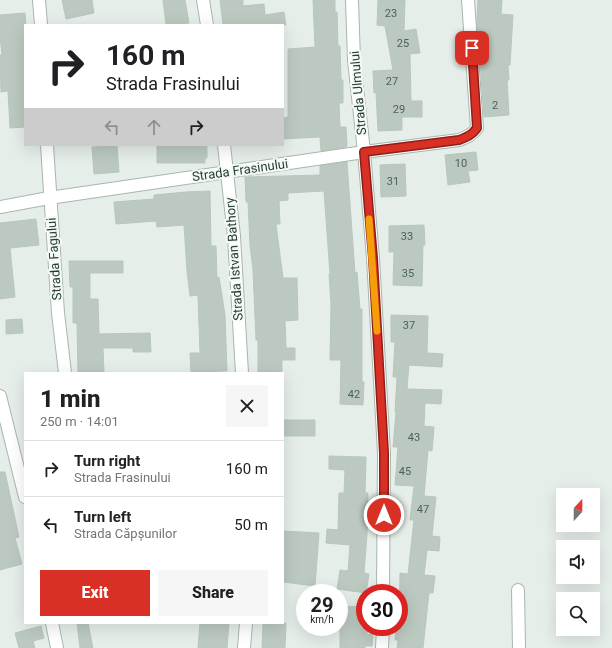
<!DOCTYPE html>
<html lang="en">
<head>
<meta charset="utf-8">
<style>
	body { margin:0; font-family:Roboto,sans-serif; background:#f6f6f6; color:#202124; height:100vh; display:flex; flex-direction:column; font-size:15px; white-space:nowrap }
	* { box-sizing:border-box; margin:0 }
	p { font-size:13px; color:#757577 }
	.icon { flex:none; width:22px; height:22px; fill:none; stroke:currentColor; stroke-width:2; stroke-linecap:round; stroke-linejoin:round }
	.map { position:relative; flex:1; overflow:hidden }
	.sheet { position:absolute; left:24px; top:372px; width:260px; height:252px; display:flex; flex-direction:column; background:#fff; border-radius:0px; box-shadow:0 4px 16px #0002 }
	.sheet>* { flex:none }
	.hud { position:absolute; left:24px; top:24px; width:260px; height:122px; border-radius:0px; box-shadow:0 4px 16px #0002; background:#fff; color:#202124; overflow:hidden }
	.needle { width:26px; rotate:21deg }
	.controls { position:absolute; left:556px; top:488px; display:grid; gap:8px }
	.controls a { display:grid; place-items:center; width:44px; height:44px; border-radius:0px; background:#fff; box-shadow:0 4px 16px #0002; font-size:20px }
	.speed { position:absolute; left:296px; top:584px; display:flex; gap:8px; font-size:20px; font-weight:700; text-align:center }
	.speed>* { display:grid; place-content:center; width:52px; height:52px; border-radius:50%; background:#fff; box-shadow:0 4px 16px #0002; line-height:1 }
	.speed small { font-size:10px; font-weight:400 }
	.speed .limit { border:6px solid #d22; background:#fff; color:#111 }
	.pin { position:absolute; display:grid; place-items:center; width:34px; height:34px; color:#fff; margin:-17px; border-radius:8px; box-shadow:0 2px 6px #0006 }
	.me { position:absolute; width:44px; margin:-22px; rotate:0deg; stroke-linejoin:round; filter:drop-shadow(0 0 3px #0008) }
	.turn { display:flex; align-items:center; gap:14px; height:84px; padding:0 16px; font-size:18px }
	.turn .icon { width:52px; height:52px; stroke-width:2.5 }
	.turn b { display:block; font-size:28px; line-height:34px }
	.lanes { display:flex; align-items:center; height:38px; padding:0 16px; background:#0003; justify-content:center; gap:20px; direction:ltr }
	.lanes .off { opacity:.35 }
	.round { display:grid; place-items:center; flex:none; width:42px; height:42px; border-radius:0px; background:#f6f6f6 }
	.head { display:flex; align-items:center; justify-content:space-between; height:68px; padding:0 16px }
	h1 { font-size:24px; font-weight:800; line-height:30px }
	.cta { display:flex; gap:8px; margin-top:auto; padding:8px 16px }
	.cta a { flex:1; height:46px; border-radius:0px; background:#d93025; color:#fff; font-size:16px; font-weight:800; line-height:46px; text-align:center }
	.cta a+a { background:#f6f6f6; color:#202124 }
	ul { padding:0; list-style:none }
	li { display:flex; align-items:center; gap:12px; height:56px; padding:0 16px; border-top:1px solid #e0e0e0 }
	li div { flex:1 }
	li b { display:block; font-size:15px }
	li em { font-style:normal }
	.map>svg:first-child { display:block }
	.building { fill:#bbc9c1; stroke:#b8c7be }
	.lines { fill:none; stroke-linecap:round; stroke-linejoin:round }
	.minor-casing { stroke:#a8b6af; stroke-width:14 }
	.minor { stroke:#fff; stroke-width:12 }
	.route-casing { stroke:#8d1f18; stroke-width:10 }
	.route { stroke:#d93025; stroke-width:7 }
	.slow { stroke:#f59e0b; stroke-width:7 }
	.labels { text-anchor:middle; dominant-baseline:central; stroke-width:4; stroke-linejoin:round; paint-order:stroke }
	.number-label { font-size:11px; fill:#4a6256 }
	.street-label { font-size:13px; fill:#253f33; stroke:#f6faf7 }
</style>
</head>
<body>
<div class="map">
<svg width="612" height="648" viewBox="0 0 612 648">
	<rect width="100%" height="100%" fill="#e6eee9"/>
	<path class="building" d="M 62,0 L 92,0 L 94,13 L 66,19 Z
		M 163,0 L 185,0 L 189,23 L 166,25 Z
		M 220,0 L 243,0 L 243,6 L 264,4 L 265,15 L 284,12 L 286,25 L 223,25 Z
		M 313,0 L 335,0 L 335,12 L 337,12 L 338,46 L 340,46 L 341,80 L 343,80 L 343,103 L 339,103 L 340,127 L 346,127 L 347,145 L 346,147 L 321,151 L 320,137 L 283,139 L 283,118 L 288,117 L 288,49 L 315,47 Z
		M 378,0 L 405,0 L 404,31 L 416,29 L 420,53 L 410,54 L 411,101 L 422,101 L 422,117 L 402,117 L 402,130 L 378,131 L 376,92 L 374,93 L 373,71 L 393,70 L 385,26 L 377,25 Z
		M 478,0 L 502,0 L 501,14 L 513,15 L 510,65 L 508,65 L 509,80 L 507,80 L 509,115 L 484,117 L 477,20 Z
		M 25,13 L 26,25 L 25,127 L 10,128 L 8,91 L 1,92 L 0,55 L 2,55 L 0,37 L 0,15 Z
		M 157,145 L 207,145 L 207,158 L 205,158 L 205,163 L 157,163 Z
		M 117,146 L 119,172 L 94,174 L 92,147 Z
		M 476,152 L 478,170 L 468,171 L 470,182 L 448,185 L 445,155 Z
		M 347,162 L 355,273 L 357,272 L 360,309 L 362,309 L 362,382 L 364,382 L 363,405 L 340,404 L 341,360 L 330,360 L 331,304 L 329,274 L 330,274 L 324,191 L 288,193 L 288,200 L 279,201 L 280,224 L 276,224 L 283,278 L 297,278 L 298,320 L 285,321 L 286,348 L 295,348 L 295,360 L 282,360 L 282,373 L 258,373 L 258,340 L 256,340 L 253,270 L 250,245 L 248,202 L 246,202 L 245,177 L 320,175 L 320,166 Z
		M 405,164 L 406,196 L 381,197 L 380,165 Z
		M 210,191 L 211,246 L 216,246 L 217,278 L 219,277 L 225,315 L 227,371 L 191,372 L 190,353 L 200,353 L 198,295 L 190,296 L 187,271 L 184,225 L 157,227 L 156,221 L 116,224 L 114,202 L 154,199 L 154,195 L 186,192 Z
		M 36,219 L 39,245 L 10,248 L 15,297 L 0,299 L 0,223 Z
		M 424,225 L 425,245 L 423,245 L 422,286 L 393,285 L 394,252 L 389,252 L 389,226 Z
		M 69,261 L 123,261 L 123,273 L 90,273 L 90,299 L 98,299 L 99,334 L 150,333 L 151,352 L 133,352 L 133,348 L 103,348 L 104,373 L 78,373 L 77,323 L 73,323 L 73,287 L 70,287 Z
		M 391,315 L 428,316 L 427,353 L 443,354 L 442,367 L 409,365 L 407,389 L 442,390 L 441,404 L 425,403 L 424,426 L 434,427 L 432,451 L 428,450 L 424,496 L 436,497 L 432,536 L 440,537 L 439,551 L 427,550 L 424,575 L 435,576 L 433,593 L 429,593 L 423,648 L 397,648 L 398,640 L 395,640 L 396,627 L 399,627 L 400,573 L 408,574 L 414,520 L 410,520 L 414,486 L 395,485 L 398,447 L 393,447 L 396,412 L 395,412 L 397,377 L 393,377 L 395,342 L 391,342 Z
		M 22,319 L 23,333 L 6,334 L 6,320 Z
		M 283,420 L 315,420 L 315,436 L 283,436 Z
		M 329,456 L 366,457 L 365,493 L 368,493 L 367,534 L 364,573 L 369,574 L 366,593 L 337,589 L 340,570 L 348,571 L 350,545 L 326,543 L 327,529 L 338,530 L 339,493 L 344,493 L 345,470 L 329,469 Z
		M 0,472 L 5,472 L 19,537 L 15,538 L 22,564 L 0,570 Z
		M 283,531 L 319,533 L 315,586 L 283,582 Z
		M 340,606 L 365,607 L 365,627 L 367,627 L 367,634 L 373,635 L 372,646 L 365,646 L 365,648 L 340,648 Z
		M 77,623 L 88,623 L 93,648 L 80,648 Z
		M 200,623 L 229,623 L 227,648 L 198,648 Z
		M 263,623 L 286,623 L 285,648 L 262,648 Z
		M 41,626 L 44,638 L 33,641 L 35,648 L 19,648 L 15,633 Z"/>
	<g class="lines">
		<g class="minor-casing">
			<path id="minor" d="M 39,0 L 41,25
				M 203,0 L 207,25
				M 352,0 L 354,60 L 364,152 L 373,258 L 384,453 L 383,593
				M 47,145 L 58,313 L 65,373
				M 224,145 L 234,236 L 242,373
				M 0,207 L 49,198 L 364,152 L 459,140 C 467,137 472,135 477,128 L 468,0
				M 0,396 L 25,497
				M 518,590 L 519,648
				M 52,623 L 57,648
				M 244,648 L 246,623
				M 382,648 L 383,627"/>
		</g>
		<use href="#minor" class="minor"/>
	</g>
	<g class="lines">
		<g class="route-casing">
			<path id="route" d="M 384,515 L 384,453 L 373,258 L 364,152 L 459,140 C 467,137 472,135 477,128 L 472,48"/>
		</g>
		<use href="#route" class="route"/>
		<path class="slow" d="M 369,219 L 377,331"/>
	</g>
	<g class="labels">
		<g class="number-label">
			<text x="391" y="13">23</text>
			<text x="403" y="43">25</text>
			<text x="392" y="81">27</text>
			<text x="495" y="105">2</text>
			<text x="399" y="109">29</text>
			<text x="461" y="163">10</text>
			<text x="393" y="181">31</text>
			<text x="407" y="236">33</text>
			<text x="408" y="273">35</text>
			<text x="409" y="325">37</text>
			<text x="354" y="394">42</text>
			<text x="414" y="437">43</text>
			<text x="405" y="471">45</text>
			<text x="423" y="509">47</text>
		</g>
		<g class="street-label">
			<text transform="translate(358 93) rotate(-95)">Strada Ulmului</text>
			<text transform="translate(240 170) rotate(-8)">Strada Frasinului</text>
			<text transform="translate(54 259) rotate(-94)">Strada Fagului</text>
			<text transform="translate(234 259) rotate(-94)">Strada Istvan Bathory</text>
		</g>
	</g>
</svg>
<div class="controls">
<a><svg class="needle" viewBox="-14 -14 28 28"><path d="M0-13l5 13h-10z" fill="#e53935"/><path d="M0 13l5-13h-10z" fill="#757577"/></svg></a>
<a><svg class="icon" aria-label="sound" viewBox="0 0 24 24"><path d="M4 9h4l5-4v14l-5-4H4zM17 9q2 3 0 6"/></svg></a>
<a><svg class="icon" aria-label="search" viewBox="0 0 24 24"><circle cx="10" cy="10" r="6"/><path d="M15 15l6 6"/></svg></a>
</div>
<div class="speed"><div>29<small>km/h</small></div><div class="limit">30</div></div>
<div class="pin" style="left:472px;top:48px;background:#d93025"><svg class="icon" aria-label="arrive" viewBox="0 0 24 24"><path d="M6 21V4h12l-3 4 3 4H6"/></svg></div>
<svg class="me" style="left:384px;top:515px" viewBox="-20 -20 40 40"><circle r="17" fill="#d93025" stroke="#fff" stroke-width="3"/><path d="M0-11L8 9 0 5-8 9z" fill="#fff"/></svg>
<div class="hud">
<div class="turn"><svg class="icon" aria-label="right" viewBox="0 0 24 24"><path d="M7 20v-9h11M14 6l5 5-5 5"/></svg><div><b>160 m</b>Strada Frasinului</div></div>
<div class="lanes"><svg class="icon off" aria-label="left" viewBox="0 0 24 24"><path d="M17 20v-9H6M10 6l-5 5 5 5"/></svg><svg class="icon off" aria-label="ahead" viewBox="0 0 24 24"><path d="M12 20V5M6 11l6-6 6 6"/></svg><svg class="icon" aria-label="right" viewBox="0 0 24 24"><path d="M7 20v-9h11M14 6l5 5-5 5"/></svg></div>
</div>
<section class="sheet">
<div class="head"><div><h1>1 min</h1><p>250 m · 14:01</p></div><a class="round"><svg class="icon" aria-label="close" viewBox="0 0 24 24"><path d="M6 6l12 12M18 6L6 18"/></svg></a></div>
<ul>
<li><svg class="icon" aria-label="right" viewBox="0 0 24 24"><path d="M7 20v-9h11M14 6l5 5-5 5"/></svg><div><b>Turn right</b><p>Strada Frasinului</p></div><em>160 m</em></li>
<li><svg class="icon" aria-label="left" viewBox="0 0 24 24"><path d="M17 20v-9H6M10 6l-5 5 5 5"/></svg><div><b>Turn left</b><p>Strada Căpșunilor</p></div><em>50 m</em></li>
</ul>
<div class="cta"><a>Exit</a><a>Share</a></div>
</section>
</div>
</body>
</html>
